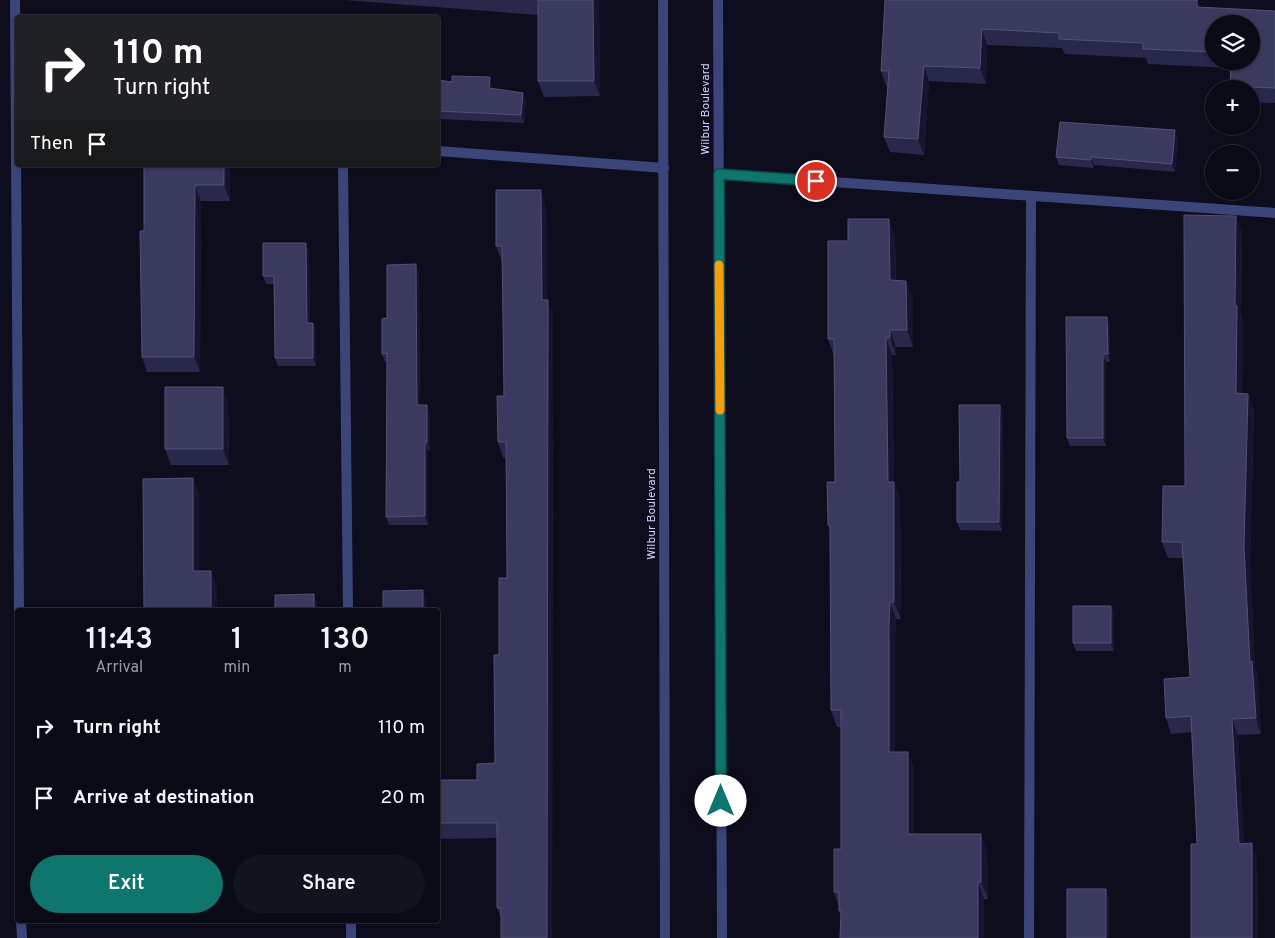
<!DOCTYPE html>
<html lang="en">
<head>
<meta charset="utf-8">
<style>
	body { margin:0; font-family:Overpass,sans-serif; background:#13131f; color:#f1f3f6; height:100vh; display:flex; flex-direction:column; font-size:19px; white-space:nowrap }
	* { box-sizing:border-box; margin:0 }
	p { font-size:16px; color:#999aa1 }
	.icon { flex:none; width:28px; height:28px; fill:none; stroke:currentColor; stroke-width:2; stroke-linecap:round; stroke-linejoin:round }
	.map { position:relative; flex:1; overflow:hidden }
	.sheet { position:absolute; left:15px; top:608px; width:425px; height:315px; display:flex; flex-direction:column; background:#0a0a16; border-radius:5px; box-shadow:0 1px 4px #0004,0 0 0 1px #2a2b35 }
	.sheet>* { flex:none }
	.guide { position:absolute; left:15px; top:15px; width:425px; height:152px; border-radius:5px; box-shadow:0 1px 4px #0004,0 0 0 1px #2a2b35; background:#202124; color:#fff; overflow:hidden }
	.buttons { position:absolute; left:1205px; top:15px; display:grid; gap:10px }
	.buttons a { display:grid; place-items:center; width:55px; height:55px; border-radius:50%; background:#0a0a16; box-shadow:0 1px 4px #0004,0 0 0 1px #2a2b35; font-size:25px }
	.pin { position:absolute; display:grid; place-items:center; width:42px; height:42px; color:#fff; margin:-21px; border:2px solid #fff; border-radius:50%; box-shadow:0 1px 5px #0007 }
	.me { position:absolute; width:55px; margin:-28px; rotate:0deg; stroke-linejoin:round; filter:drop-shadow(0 0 4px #0008) }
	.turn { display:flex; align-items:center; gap:18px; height:105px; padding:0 15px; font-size:22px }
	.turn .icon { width:65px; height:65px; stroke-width:2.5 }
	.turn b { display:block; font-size:35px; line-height:42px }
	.then { display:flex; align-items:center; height:48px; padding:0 15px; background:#0003; gap:10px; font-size:19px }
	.eta { display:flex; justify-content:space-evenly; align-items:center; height:85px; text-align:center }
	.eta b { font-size:30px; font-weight:600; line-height:35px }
	.action { display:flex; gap:10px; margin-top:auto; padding:10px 15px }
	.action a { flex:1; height:58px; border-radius:30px; background:#0f766e; color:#fff; font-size:20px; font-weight:600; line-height:58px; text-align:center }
	.action a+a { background:#13131f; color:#f1f3f6 }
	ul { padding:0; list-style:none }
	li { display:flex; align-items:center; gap:15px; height:70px; padding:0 15px }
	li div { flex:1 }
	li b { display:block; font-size:19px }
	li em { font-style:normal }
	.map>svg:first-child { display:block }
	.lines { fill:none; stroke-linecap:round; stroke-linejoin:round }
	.service { stroke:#3b4579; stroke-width:10 }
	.minor { stroke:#3b4579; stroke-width:10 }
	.tertiary { stroke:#3b4579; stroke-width:10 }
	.wall { fill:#27284a; fill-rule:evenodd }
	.shaded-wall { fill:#151530 }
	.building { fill:#393a5d; stroke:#505176 }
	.route-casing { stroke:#0a4d48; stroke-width:12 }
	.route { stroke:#0f766e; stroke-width:9 }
	.slow { stroke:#f59e0b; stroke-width:9 }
	.labels { text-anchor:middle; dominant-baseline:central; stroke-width:4; stroke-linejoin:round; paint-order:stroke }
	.street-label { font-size:12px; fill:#cdd0fc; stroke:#0d0d1d }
</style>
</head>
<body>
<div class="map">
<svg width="1275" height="938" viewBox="0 0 1275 938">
	<rect width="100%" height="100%" fill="#0d0d1d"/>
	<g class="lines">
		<path class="service" d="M 438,151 L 664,168
			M 343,165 L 348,610
			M 719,174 L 1275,213
			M 351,920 L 351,938
			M 1029,938 L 1031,196"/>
		<path class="minor" d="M 15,0 L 19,610
			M 21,920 L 22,938"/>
		<path class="tertiary" d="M 663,0 L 665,938
			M 718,0 L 722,938"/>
	</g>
	<path class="wall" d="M 344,0 L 599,0 L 600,96 L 544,97 L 538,81 L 538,15 Z
		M 885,0 L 1198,0 L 1200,7 L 1275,11 L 1275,103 L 1251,102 L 1251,89 L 1231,89 L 1230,86 L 1231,68 L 1148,64 L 1146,58 L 1065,54 L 1062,48 L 987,45 L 986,84 L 929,81 L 924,155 L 890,152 L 884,137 L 888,86 L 886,86 L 881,71 ZM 1214,24 L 1251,61 L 1214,61 Z
		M 438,80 L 452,82 L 493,86 L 492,88 L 526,101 L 524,123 L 438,119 Z
		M 1178,139 L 1175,172 L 1094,165 L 1094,168 L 1059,165 L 1056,157 Z
		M 144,165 L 230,165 L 230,201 L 201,201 L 200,372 L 147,372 L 142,357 L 144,231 Z
		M 546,206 L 547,300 L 553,315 L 552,938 L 501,938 L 501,918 L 497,908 L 497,838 L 438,839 L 438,780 L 477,780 L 495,763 L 499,655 L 507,578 L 506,458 L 503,458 L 498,442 L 504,396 L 502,261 L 496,246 Z
		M 1242,232 L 1241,315 L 1243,322 L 1242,394 L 1254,409 L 1250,563 L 1255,668 L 1258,677 L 1261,734 L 1238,735 L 1244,844 L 1257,859 L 1258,938 L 1191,938 L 1197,844 L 1192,732 L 1171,734 L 1166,718 L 1190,677 L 1183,558 L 1168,558 L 1162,542 L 1185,486 Z
		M 895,236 L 896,281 L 913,298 L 913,347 L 896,347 L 896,355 L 892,355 L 894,482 L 900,499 L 901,619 L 896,619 L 895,640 L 895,752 L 908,752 L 914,768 L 914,834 L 987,851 L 988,899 L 841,914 L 839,911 L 839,907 L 834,892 L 841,849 L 841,727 L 837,727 L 831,710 L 830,531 L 828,525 L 835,482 L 834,356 L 828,339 L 848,241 Z
		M 309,251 L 310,323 L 313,323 L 316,331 L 316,366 L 278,366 L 275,358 L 274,284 L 266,284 L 263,276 Z
		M 416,264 L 419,273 L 420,405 L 430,414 L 430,450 L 428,450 L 428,525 L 389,525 L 386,517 L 387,362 L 385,362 L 382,354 L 387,318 Z
		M 1107,317 L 1110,325 L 1110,362 L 1106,362 L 1106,446 L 1070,446 L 1067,438 Z
		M 228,402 L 229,465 L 171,465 L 165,449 Z
		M 1003,413 L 1002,531 L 960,530 L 957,522 L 960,482 Z
		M 1111,606 L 1114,614 L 1114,651 L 1076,651 L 1073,643 Z"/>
	<path class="shaded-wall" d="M 593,0 L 599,0 L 600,96 L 594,81 Z
		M 1197,0 L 1198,0 L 1203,14 L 1197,7 Z
		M 982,29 L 987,45 L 986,84 L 980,68 Z
		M 924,66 L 929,81 L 924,155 L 918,139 Z
		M 490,77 L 493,86 L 492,96 L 489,88 Z
		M 523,93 L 526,101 L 524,123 L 521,115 Z
		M 1175,130 L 1178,139 L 1175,172 L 1172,164 Z
		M 1091,157 L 1094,165 L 1094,168 L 1091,160 Z
		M 224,165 L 230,165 L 230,201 L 224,185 Z
		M 195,185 L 201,201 L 200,372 L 194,357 Z
		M 541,190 L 546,206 L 548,315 L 542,300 Z
		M 1236,216 L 1242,232 L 1241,315 L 1243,322 L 1242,409 L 1236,393 L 1235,306 Z
		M 889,219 L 895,236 L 896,297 L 890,280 Z
		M 306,243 L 309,251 L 310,331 L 307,323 Z
		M 416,264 L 419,273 L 420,414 L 417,405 Z
		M 906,281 L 913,298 L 913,347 L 907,330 Z
		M 548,300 L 553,315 L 552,938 L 547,938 Z
		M 1107,317 L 1110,325 L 1110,362 L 1108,354 Z
		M 313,323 L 316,331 L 316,366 L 313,358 Z
		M 890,330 L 896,347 L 896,355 L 890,338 Z
		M 886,338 L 892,355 L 894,482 L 900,499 L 901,619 L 894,602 L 888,482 Z
		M 1103,354 L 1106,362 L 1106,446 L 1103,438 Z
		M 223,387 L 228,402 L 229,465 L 223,449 Z
		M 1248,394 L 1254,409 L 1250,563 L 1255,668 L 1258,677 L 1261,734 L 1256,718 L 1250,662 L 1244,547 Z
		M 427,405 L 430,414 L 430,450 L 427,442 Z
		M 1000,405 L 1003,413 L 1002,531 L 999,522 Z
		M 425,442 L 428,450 L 428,525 L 425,516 Z
		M 193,478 L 199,494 L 199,587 L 193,571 Z
		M 211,571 L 217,587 L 217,610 L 211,610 Z
		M 423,590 L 426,599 L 426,610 L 423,610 Z
		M 314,594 L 317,602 L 317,610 L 314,610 Z
		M 890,602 L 896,619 L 895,640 L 895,768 L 889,752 L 889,623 Z
		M 1111,606 L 1114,614 L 1114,651 L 1111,643 Z
		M 1232,719 L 1238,735 L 1245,859 L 1239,844 Z
		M 908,752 L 914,768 L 914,851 L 908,834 Z
		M 981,834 L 987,851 L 988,899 L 981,882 Z
		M 1252,843 L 1257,859 L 1258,938 L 1252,938 Z
		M 978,882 L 984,899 L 984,938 L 978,938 Z
		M 1106,889 L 1109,897 L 1109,938 L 1106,938 Z"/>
	<path class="building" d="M 538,0 L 593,0 L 594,81 L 538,81 Z
		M 885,0 L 1197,0 L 1197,7 L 1275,11 L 1275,88 L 1230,86 L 1231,61 L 1251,61 L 1251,24 L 1214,24 L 1214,52 L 1143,49 L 1143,43 L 1059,39 L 1059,33 L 982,29 L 980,68 L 924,66 L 918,139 L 884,137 L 889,71 L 881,71 Z
		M 452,76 L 490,77 L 489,88 L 523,93 L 521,115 L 438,111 L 438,80 L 452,82 Z
		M 1060,122 L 1175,130 L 1172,164 L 1091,157 L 1091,160 L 1056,157 Z
		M 144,165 L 224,165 L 224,185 L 195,185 L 194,357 L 142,357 L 140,231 L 144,231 Z
		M 496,190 L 541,190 L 542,300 L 548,300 L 547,938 L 501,938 L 501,908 L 497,908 L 497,823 L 438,823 L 438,780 L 477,780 L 477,764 L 495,763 L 494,655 L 499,655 L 499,578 L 507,578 L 506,442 L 498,442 L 497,396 L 504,396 L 502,246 L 496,246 Z
		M 1184,215 L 1236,216 L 1235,306 L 1237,306 L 1236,393 L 1248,394 L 1244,547 L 1250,662 L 1252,661 L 1256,718 L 1232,719 L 1239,844 L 1252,843 L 1252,938 L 1191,938 L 1191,844 L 1197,844 L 1191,716 L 1166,718 L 1164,679 L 1190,677 L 1182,542 L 1162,542 L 1163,486 L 1185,486 Z
		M 848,219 L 889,219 L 890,280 L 906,281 L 907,330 L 890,330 L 890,338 L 886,338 L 888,482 L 894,482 L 894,602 L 890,602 L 889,623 L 889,752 L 908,752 L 908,834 L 981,834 L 981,882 L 978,882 L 978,938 L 840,938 L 841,911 L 839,911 L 839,892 L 834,892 L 834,849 L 841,849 L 841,710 L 831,710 L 830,525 L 828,525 L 827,482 L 835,482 L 834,339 L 828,339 L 828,241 L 848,241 Z
		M 263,243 L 306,243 L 307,323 L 313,323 L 313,358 L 275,358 L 274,276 L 263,276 Z
		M 416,264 L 417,405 L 427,405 L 427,442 L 425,442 L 425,516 L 386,517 L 387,353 L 382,354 L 382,319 L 387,318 L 387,265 Z
		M 1066,317 L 1107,317 L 1108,354 L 1103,354 L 1103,438 L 1067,438 Z
		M 165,387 L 223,387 L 223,449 L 165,449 Z
		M 959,405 L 1000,405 L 999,522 L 957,522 L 957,482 L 960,482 Z
		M 193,478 L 193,571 L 211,571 L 211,610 L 144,610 L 143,479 Z
		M 423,590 L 423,610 L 383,610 L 383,591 Z
		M 314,594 L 314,610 L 275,610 L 275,595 Z
		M 1073,606 L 1111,606 L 1111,643 L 1073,643 Z
		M 1067,889 L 1106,889 L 1106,938 L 1067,938 Z"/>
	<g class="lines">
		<g class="route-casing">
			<path id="route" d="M 721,801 L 719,174 L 816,181"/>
		</g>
		<use href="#route" class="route"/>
		<path class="slow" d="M 719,265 L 720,410"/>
	</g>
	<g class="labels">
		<g class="street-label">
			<text transform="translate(706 109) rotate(-90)">Wilbur Boulevard</text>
			<text transform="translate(652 514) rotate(-90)">Wilbur Boulevard</text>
		</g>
	</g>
</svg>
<div class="buttons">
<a><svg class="icon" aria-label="layers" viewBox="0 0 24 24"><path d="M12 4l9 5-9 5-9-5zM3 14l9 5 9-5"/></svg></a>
<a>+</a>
<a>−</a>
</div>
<div class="pin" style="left:816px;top:181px;background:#d93025"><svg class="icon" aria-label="arrive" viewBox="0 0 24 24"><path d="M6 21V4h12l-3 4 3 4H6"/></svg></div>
<svg class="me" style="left:721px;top:801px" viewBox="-20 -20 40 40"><circle r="19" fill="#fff"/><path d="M0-13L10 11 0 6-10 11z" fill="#0f766e"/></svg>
<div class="guide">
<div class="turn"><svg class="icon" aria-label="right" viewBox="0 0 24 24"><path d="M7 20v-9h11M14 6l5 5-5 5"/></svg><div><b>110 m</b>Turn right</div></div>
<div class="then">Then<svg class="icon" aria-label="arrive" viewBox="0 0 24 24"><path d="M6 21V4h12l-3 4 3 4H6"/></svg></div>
</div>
<section class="sheet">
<div class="eta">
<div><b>11:43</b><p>Arrival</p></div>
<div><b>1</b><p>min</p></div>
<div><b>130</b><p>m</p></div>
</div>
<ul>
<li><svg class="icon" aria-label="right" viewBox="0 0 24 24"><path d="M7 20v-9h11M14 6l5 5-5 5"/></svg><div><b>Turn right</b></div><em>110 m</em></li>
<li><svg class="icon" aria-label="arrive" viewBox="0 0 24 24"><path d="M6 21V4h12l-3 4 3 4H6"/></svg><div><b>Arrive at destination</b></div><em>20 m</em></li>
</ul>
<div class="action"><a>Exit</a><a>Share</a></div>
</section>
</div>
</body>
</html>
